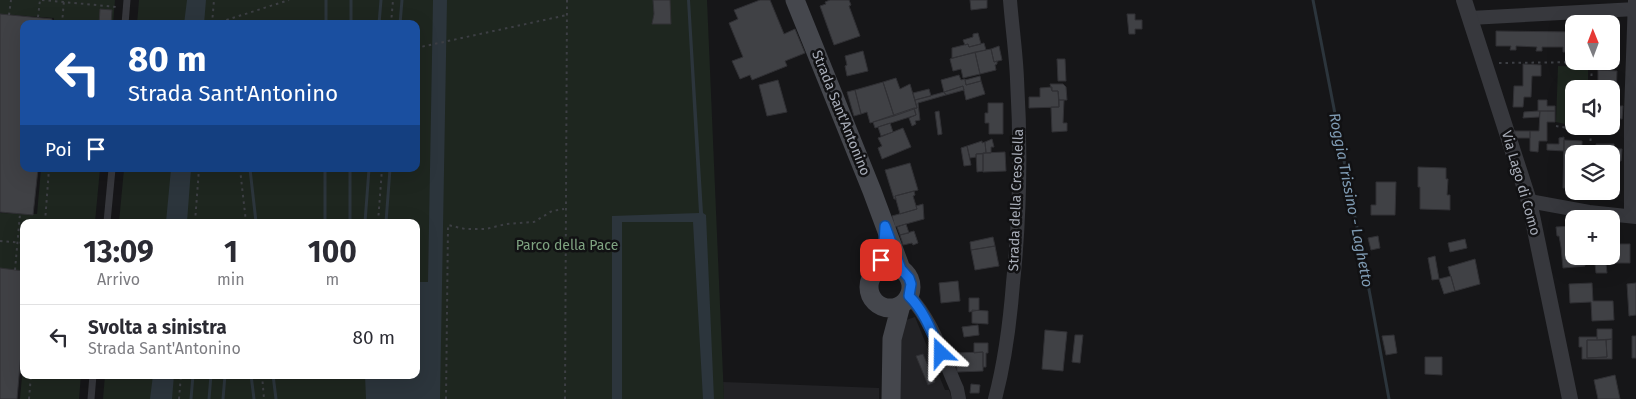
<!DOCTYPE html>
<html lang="it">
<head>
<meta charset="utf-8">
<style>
	body { margin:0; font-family:"Fira Sans",sans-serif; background:#f2f2f3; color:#2b2b33; height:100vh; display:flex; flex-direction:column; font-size:19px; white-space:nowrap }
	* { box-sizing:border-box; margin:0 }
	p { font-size:16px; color:#7c7c81 }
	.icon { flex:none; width:28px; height:28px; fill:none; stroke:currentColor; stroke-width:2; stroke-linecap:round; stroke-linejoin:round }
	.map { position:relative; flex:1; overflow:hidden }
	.details { position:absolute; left:20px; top:219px; width:400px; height:160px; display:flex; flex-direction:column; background:#fff; border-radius:10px; box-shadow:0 5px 20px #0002 }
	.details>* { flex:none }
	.banner { position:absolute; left:20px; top:20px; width:400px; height:152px; border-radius:10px; box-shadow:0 5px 20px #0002; background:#1a4fa0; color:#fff; overflow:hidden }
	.needle { width:32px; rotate:359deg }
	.fabs { position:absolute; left:1565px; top:15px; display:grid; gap:10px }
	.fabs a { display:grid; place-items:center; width:55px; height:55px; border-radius:10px; background:#fff; box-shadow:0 5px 20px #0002; font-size:25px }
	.pin { position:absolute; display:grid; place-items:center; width:42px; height:42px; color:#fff; margin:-21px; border-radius:10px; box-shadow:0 2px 8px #0006 }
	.me { position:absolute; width:55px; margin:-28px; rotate:337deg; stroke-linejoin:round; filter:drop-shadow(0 0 4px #0008) }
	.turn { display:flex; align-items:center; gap:18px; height:105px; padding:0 25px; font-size:22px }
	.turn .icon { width:65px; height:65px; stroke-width:2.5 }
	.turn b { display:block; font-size:35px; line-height:42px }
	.then { display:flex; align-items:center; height:48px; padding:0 25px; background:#0003; gap:10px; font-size:19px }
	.eta { display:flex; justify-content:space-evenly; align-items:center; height:85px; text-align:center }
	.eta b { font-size:30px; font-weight:700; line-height:35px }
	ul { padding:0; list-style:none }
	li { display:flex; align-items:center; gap:15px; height:65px; padding:0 25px; border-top:1px solid #e1e1e2 }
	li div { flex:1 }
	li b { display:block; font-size:19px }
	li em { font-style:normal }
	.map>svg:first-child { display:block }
	.built { fill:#222225 }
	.green { fill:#1e261f }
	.water { fill:#2c353c }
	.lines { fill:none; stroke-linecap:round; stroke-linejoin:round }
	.stream { stroke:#2c353c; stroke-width:3 }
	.building { fill:#404145; stroke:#303034 }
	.path { stroke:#3d3f44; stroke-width:2; stroke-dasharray:2.5 4; stroke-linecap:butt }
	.service { stroke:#37383d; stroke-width:7 }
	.minor { stroke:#37383d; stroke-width:14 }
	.tertiary { stroke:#37383d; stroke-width:16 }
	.secondary { stroke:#45474d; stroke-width:19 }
	.route-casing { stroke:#114b97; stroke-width:12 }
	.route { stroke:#1a73e8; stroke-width:9 }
	.labels { text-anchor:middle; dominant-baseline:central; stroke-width:5; stroke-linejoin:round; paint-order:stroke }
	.street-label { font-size:14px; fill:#a8adb8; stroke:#111113 }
	.park-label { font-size:14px; fill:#7fa381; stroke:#111113 }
	.water-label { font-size:15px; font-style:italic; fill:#7f9bb3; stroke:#111113 }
</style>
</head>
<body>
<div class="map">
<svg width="1636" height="399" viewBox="0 0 1636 399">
	<rect width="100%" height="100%" fill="#161618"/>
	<path class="built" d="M 915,317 L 945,390 L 949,390 L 952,399 L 896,399 L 897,323 Z
		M 723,382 L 879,388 L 879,399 L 724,399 Z"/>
	<path class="green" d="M 0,0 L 115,0 L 113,24 L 54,24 L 54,18 L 0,14 Z
		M 139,0 L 707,0 L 724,399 L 103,399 L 105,375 L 416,375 L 416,222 L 119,222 L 124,169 L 416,169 L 416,24 L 137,24 Z
		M 1558,66 L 1588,67 L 1588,89 L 1574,89 L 1574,126 L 1556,122 Z
		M 41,169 L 100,169 L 95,222 L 24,222 L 24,271 L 0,268 L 0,213 L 37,214 Z
		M 24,355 L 24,375 L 81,375 L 79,399 L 20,399 Z"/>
	<path class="water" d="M 187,0 L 206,0 L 204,24 L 184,24 Z
		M 433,0 L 447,0 L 440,399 L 366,399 L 365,375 L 416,375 L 416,282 L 428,282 Z
		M 687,0 L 690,0 L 703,213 L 706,215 L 714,399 L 703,399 L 693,222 L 622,222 L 622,399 L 612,399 L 612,216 L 699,213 Z
		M 171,169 L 191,169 L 187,222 L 166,222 Z
		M 153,375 L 174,375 L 172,399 L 150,399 Z"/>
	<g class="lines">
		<path class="stream" d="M 1313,0 L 1371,300 L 1389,399
			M 326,24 L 326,0
			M 351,24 L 351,0
			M 379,24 L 381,0
			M 400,24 L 402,0
			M 250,169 L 256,222
			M 325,222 L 325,169
			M 350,222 L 350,169
			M 365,222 L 369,169
			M 386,222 L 390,169
			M 251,375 L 254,399
			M 273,375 L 276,399
			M 191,399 L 193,375
			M 209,399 L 211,375
			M 223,399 L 225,375"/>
	</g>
	<path class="building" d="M 653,0 L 670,0 L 671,24 L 652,24 L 654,14 Z
		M 760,0 L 770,0 L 784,34 L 795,29 L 805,53 L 785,61 L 787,66 L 752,80 L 750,75 L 740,79 L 732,61 L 743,57 L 729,23 L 738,19 L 734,10 Z
		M 830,0 L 849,0 L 851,5 L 849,6 L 860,36 L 834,45 L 820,6 L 826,4 L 825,2 Z
		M 970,0 L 987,0 L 987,8 L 971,10 Z
		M 100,9 L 112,10 L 111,24 L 99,24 Z
		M 0,14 L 52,19 L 51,24 L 24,24 L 24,169 L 38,169 L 33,215 L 0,212 Z
		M 1127,14 L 1135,14 L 1135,20 L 1142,20 L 1142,29 L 1135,29 L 1135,34 L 1129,34 Z
		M 1611,26 L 1616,26 L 1616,49 L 1611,49 Z
		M 1496,31 L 1574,32 L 1574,47 L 1569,47 L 1569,52 L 1563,52 L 1563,47 L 1542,47 L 1542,51 L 1536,51 L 1537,47 L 1516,46 L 1516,50 L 1510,50 L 1511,46 L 1496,46 Z
		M 978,33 L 981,44 L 969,47 L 968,44 L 965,45 L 963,40 L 973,37 L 973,34 Z
		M 984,43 L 986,50 L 952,58 L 952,48 L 968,44 L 969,47 Z
		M 999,46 L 1002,60 L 994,62 L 991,49 Z
		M 991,49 L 994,62 L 997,61 L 997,64 L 995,65 L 996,70 L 980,74 L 975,52 Z
		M 863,51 L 868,71 L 847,76 L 845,66 L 847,65 L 845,56 Z
		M 975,52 L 980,74 L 963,78 L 961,69 L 953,71 L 950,59 Z
		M 1057,59 L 1065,59 L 1066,81 L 1058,81 Z
		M 1523,64 L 1541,65 L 1541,76 L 1532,76 L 1531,97 L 1524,97 L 1523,107 L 1513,107 L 1514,86 L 1523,86 Z
		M 1598,70 L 1617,71 L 1615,122 L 1611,122 L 1611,89 L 1598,89 Z
		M 959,75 L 961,80 L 965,79 L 966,85 L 981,81 L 985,94 L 966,100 L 963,86 L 944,92 L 941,80 Z
		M 980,76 L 981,81 L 966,85 L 965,80 Z
		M 896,78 L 900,89 L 910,84 L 917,108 L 894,116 L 883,82 Z
		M 778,80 L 787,112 L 767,116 L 759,85 Z
		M 883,82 L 894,116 L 870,123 L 867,112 L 861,114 L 855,90 Z
		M 1050,84 L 1063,84 L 1066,87 L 1067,100 L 1059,100 L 1058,91 L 1052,91 Z
		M 963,86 L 964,90 L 946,95 L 944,92 Z
		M 1052,87 L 1052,91 L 1058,91 L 1059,107 L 1029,108 L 1029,97 L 1040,97 L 1040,88 Z
		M 929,89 L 931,96 L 915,100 L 913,93 Z
		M 855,90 L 861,114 L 854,116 L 847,92 Z
		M 944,92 L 946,95 L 918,103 L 920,120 L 915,121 L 916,124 L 912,126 L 909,118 L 916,115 L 914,108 L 917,108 L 915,100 Z
		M 1059,100 L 1064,100 L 1063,123 L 1067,123 L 1067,131 L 1052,132 L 1051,107 L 1059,107 Z
		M 1538,100 L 1547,100 L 1547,106 L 1555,106 L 1555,111 L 1538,111 Z
		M 988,103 L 1003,103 L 1003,134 L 989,134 L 989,123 L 985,123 L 985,113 L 988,113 Z
		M 1616,106 L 1623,106 L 1622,119 L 1615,118 Z
		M 914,108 L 916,115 L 875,128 L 873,122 Z
		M 939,111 L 942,134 L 938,135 L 935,112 Z
		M 1538,111 L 1540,111 L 1539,117 L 1523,118 L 1524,112 Z
		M 1540,111 L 1555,111 L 1555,122 L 1547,122 L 1547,141 L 1539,141 L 1538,152 L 1530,151 L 1530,131 L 1539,131 Z
		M 890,123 L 893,132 L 881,136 L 878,127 Z
		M 903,128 L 911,147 L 882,159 L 878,148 L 882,146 L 878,138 Z
		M 1513,131 L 1530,131 L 1530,138 L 1516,138 Z
		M 1564,137 L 1564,151 L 1547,150 L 1547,144 L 1559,144 L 1559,138 Z
		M 992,139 L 994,147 L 991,147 L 991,153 L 986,153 L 985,142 Z
		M 1564,140 L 1582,141 L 1582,154 L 1574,154 L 1574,188 L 1563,188 Z
		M 982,141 L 982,143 L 985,142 L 986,153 L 976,154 L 976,157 L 970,158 L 967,146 Z
		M 1596,144 L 1614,144 L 1614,191 L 1611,191 L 1611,154 L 1596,154 Z
		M 967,146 L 971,165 L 964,166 L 961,148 Z
		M 1614,149 L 1622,149 L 1621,161 L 1614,161 Z
		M 1005,152 L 1006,171 L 983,172 L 983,153 Z
		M 976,154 L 983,154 L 983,171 L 977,172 Z
		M 910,163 L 918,190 L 895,196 L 896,199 L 894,199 L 885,170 Z
		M 1418,167 L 1446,168 L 1446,179 L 1448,179 L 1447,195 L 1450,195 L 1450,210 L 1420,209 L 1420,187 L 1418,187 Z
		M 1376,182 L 1396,182 L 1395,215 L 1371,215 L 1371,205 L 1376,205 Z
		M 914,191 L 915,195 L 913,196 L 917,209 L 900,214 L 895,196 Z
		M 923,204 L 924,219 L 895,227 L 892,216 L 917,209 L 916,206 Z
		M 906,224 L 909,233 L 900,235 L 897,227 Z
		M 1573,226 L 1574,256 L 1584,256 L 1585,266 L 1563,268 L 1561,247 L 1559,236 L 1557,236 L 1556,227 Z
		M 914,231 L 918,243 L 913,245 L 912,243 L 903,245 L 900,235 Z
		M 1378,236 L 1380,248 L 1371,250 L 1368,238 Z
		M 993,237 L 995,246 L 971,250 L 970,242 Z
		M 1465,239 L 1467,248 L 1450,252 L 1448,243 Z
		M 1614,244 L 1630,244 L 1630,263 L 1612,263 L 1612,257 L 1614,256 Z
		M 995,246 L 999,266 L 975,270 L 971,250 Z
		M 1435,256 L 1439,279 L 1432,280 L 1428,258 Z
		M 1475,259 L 1480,284 L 1455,291 L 1448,267 Z
		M 1595,264 L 1606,264 L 1607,273 L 1596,273 Z
		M 0,268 L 24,271 L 24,319 L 17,399 L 0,399 Z
		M 1451,276 L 1455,291 L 1444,294 L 1439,279 Z
		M 958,281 L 960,301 L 941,303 L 939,283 Z
		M 1592,283 L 1593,301 L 1613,301 L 1614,320 L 1592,321 L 1591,302 L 1570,303 L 1569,284 Z
		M 1636,283 L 1636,315 L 1629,316 L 1627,284 Z
		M 969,298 L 979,298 L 979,310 L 969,312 Z
		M 972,310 L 988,311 L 988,324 L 972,323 Z
		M 978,325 L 979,335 L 964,337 L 962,327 Z
		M 1597,329 L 1612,329 L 1612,339 L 1597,340 Z
		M 1045,330 L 1067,332 L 1063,371 L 1042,369 Z
		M 1075,335 L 1083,335 L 1080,363 L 1072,362 Z
		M 1394,335 L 1397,353 L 1386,355 L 1382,336 Z
		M 1632,336 L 1636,336 L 1636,358 L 1632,358 Z
		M 1579,337 L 1597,337 L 1597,340 L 1587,340 L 1587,358 L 1607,357 L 1606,340 L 1612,339 L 1612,359 L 1582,359 L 1582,347 L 1579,347 Z
		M 1587,340 L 1606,340 L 1607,357 L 1587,358 Z
		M 974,343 L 988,343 L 988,353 L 986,353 L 986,367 L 983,367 L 983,352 L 974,353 Z
		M 983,352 L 983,371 L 957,372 L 956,353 Z
		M 923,354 L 935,382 L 928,385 L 916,356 Z
		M 1425,357 L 1442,357 L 1442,375 L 1425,374 Z
		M 1615,375 L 1620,399 L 1598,399 L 1594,380 Z
		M 971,384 L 980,385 L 979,393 L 970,393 Z"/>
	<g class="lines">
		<path class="path" d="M 42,0 L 117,7
			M 9,15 L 11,0
			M 38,17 L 40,0
			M 62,24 L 64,0
			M 212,24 L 214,0
			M 214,24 L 289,0
			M 391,24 L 393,0
			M 416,48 L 567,15
			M 1499,63 L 1592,62
			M 1591,89 L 1592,61
			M 1556,126 L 1591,132
			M 1590,154 L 1591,126
			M 240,169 L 246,222
			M 1589,199 L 1590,191
			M 45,222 L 49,169
			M 195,222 L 199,169
			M 313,222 L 315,222
			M 378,222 L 382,169
			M 0,241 L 24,243
			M 15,270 L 20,214
			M 914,275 L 919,287
			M 262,375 L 264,399
			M 29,399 L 31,375
			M 179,399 L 181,375
			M 446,399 L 448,225 L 465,229 L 486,229 L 506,224 L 534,222 L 552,211 L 564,209
			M 565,399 L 567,0"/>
		<path class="service" d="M 125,24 L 127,0
			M 107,222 L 112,169
			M 91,399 L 93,375"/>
		<path class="minor" d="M 1470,18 L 1636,9
			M 1529,201 L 1589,212 L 1636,217
			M 1631,216 L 1631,113 L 1635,0
			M 909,296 C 933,321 943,358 957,389 L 959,399
			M 995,399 C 1005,361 1010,322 1013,283 C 1020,216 1021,147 1017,79 C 1016,53 1012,26 1010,0"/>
		<path class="tertiary" d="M 1464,0 L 1529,201 L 1570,399"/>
		<path class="secondary" d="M 795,0 L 872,191 L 901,269
			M869 287a21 21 0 1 1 42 0a21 21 0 1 1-42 0Z
			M 891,399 L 892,339 L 901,305"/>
	</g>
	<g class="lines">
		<g class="route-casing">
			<path id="route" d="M 881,260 L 884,247 L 885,226 L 901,269 L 909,278 L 911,284 L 909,296 C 925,312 932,333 941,353"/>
		</g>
		<use href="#route" class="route"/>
	</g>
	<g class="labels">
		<g class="street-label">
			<text transform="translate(841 113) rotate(68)">Strada Sant'Antonino</text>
			<text transform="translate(1521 183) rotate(74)">Via Lago di Como</text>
			<text transform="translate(1016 200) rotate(-88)">Strada della Cresolella</text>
		</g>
		<g class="park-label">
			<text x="567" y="245">Parco della Pace</text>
		</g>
		<g class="water-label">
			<text transform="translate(1351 200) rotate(79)">Roggia Trissino - Laghetto</text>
		</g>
	</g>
</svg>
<div class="fabs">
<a><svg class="needle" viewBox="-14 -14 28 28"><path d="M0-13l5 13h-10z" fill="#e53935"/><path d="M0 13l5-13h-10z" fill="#7c7c81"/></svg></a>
<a><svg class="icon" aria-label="sound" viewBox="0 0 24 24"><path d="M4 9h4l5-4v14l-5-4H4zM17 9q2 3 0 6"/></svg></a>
<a><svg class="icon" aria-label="layers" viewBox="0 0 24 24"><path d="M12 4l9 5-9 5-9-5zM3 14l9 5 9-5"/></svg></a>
<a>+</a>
</div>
<div class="pin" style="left:881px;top:260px;background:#d93025"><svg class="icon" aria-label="arrive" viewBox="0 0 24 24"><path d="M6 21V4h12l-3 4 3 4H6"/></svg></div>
<svg class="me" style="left:941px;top:353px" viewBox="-20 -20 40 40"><path d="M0-17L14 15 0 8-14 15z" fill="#1a73e8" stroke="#fff" stroke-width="4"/></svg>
<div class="banner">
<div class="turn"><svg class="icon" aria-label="left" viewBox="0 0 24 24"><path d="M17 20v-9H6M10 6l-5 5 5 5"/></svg><div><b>80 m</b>Strada Sant'Antonino</div></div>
<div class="then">Poi<svg class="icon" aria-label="arrive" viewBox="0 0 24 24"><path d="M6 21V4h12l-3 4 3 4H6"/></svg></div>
</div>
<section class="details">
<div class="eta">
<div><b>13:09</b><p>Arrivo</p></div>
<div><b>1</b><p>min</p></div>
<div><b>100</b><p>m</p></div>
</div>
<ul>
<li><svg class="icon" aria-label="left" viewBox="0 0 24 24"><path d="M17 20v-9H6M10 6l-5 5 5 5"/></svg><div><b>Svolta a sinistra</b><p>Strada Sant'Antonino</p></div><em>80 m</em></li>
</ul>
</section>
</div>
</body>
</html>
